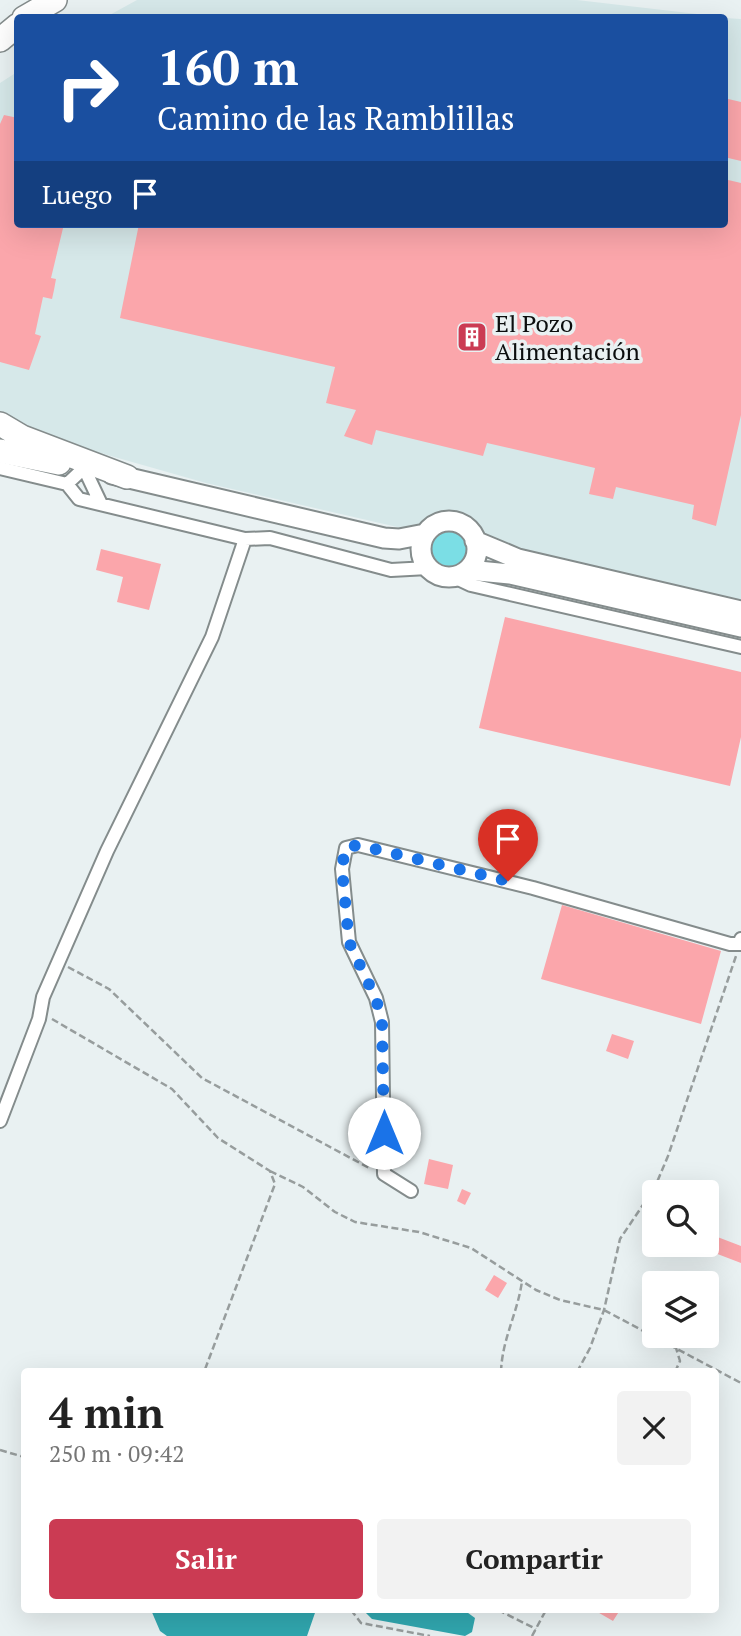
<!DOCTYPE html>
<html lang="es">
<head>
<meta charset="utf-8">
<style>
	body { margin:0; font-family:"PT Serif",serif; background:#f2f2f2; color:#222; height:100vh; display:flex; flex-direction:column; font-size:26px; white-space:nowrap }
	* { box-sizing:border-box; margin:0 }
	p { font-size:23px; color:#767676 }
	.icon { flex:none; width:38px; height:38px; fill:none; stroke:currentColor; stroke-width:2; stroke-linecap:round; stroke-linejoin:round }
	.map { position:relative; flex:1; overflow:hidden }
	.panel { position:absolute; left:21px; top:1368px; width:698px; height:245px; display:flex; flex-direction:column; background:#fff; border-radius:7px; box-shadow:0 7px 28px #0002 }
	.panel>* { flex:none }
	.guide { position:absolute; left:14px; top:14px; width:714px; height:214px; border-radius:7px; box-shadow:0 7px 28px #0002; background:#1a4fa0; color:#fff; overflow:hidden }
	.buttons { position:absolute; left:642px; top:1180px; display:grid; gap:14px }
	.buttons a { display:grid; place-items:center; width:77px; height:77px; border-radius:7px; background:#fff; box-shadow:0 7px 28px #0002; font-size:35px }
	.pin { position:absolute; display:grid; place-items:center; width:60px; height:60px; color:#fff; margin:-72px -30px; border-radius:50% 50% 50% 0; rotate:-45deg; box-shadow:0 0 7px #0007 }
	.pin .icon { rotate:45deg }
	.me { position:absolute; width:77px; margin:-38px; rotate:0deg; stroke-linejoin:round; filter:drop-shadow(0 0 5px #0008) }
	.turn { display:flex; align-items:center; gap:24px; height:147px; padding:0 28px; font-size:32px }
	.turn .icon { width:91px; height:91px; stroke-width:2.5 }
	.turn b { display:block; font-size:49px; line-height:60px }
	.then { display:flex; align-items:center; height:66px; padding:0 28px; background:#0003; gap:14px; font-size:26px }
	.round { display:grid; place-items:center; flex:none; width:74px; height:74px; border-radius:7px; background:#f2f2f2 }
	.overview { display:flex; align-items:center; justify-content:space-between; height:119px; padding:0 28px }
	h1 { font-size:42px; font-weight:800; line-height:52px }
	.primary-button { display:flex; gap:14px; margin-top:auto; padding:14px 28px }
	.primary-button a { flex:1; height:80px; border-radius:7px; background:#cb3b53; color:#fff; font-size:28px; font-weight:800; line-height:80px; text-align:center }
	.primary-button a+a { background:#f2f2f2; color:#222 }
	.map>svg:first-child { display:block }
	.built { fill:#d6e8e9 }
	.green { fill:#7bdee5 }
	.water { fill:#31a7af }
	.building { fill:#fba6ab }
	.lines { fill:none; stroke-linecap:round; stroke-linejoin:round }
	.minor-casing { stroke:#848c8c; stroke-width:16 }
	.primary-casing { stroke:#848c8c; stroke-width:23 }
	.motorway-casing { stroke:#848c8c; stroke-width:26 }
	.path { stroke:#979d9d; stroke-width:2.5; stroke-dasharray:7 3.5; stroke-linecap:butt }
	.minor { stroke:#fff; stroke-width:12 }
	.primary { stroke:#fff; stroke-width:19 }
	.motorway { stroke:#fff; stroke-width:23 }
	.route { stroke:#1a73e8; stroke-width:12; stroke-dasharray:0 21.6 }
	.labels { text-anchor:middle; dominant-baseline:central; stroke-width:7; stroke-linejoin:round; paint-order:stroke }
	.poi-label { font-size:24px; fill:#0b0e0e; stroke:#e9f1f2; text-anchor:start }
</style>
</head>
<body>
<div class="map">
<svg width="741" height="1636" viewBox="0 0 741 1636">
	<rect width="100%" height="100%" fill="#e9f1f2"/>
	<path class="built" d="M 137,0 L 577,0 L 723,17 L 106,17 Z
		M 725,18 L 741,19 L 741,606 L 206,483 L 37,435 L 0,414 L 0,83 L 17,72 L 18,224 L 724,224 Z"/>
	<path class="green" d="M424 550a25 25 0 1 1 50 0a25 25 0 1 1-50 0Z"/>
	<path class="water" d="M 151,1610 L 316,1610 L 307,1636 L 167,1636 L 160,1631 Z
		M 363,1610 L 464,1610 L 475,1618 L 472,1632 L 465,1636 L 372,1619 Z"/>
	<path class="building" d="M 724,98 L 741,102 L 741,161 L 724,157 Z
		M 4,115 L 18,118 L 18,224 L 64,224 L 51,278 L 56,279 L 54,290 L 52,299 L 43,297 L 35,334 L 41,336 L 29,370 L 0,362 L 0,124 Z
		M 724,179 L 741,183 L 741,415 L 716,526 L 692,519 L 694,505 L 616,487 L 613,499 L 589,494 L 595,468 L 487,443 L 483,456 L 376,430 L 372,445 L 344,436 L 356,410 L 326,403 L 335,367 L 120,318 L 139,224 L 351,224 L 365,227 L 365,224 L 724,224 Z
		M 101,549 L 161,564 L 149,610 L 117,602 L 123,577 L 96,570 Z
		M 505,617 L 741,672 L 741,737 L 730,786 L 479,728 Z
		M 562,905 L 721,951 L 701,1024 L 541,979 Z
		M 612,1034 L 634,1041 L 628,1059 L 606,1051 Z
		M 429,1159 L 453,1165 L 448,1189 L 424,1184 Z
		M 462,1189 L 471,1193 L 465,1205 L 457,1201 Z
		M 707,1233 L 741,1246 L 741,1263 L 707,1250 Z
		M 494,1275 L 507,1283 L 498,1298 L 485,1290 Z
		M 594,1610 L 620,1610 L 613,1621 Z"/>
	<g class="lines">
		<g class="minor-casing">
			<path id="minor" d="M 0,468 L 67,484 L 79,499 L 245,539 L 270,538 L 391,570 L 428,568
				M 67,484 L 84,468 L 101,504
				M 454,577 L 471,585 L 741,647
				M 0,1121 L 39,1019 L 43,997 L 107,851 L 212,637 L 245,539
				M 411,1191 L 384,1174 L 382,1022 L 376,998 L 349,942 L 342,869 L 346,848 L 358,845 L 533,888 L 730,944 L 740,944 L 741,939"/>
		</g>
		<g class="primary-casing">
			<path id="primary" d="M 112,474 L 384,538 L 399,539 L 425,534
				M421 549a28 28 0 1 1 56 0a28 28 0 1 1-56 0Z
				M 475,541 L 518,559 L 741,611
				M 468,570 L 510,574 L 741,627"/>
		</g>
		<g class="motorway-casing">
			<path id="motorway" d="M 24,18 L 55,0
				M 0,40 L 18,25
				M 0,424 L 22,437 L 127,477
				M 0,451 L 59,463"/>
		</g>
		<path class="path" d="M 68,967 L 109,989 L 202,1078 L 371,1169
			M 52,1019 L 172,1089 L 218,1138 L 270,1171 L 275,1184 L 204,1372
			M 270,1171 L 303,1187 L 335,1212 L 355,1222 L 419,1232 L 471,1248 L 536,1290 L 560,1300 L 604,1310 L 741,1383
			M 501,1372 C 502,1339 518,1312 522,1281
			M 577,1372 L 590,1348 L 604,1310 L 620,1239 L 655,1187 L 668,1156 L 736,956
			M 675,1372 L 680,1361 L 676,1348
			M 0,1450 L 24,1457
			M 351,1610 L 361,1623 L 430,1636
			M 498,1610 L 536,1629
			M 532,1636 L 546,1610"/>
		<use href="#minor" class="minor"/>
		<use href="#primary" class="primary"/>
		<use href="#motorway" class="motorway"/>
	</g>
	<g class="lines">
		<path class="route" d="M 384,1133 L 382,1022 L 376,999 L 349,942 L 342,869 L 345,848 L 358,845 L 508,881"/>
	</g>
	<defs>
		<g id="building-square" transform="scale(1.575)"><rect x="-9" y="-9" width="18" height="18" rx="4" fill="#cb3b53" stroke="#e9f1f2"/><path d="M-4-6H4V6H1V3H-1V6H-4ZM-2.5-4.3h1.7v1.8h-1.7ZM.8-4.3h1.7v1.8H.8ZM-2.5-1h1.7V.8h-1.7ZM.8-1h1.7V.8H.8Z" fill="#fff"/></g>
	</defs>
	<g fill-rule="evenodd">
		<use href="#building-square" x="472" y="337"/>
	</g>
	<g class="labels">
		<g class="poi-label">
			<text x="495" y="323">El Pozo<tspan x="495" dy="28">Alimentación</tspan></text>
		</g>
	</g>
</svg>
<div class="buttons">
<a><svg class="icon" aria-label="search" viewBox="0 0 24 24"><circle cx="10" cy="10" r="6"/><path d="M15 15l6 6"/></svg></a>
<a><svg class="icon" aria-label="layers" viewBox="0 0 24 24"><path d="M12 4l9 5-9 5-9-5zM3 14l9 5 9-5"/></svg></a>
</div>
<div class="pin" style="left:508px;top:881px;background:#d93025"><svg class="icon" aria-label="arrive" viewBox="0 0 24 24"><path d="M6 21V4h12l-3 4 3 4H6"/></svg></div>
<svg class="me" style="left:384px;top:1133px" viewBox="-20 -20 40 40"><circle r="19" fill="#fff"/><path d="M0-13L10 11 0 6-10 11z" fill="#1a73e8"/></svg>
<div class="guide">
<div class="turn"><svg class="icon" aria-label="right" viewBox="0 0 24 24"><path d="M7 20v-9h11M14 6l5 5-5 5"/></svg><div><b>160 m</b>Camino de las Ramblillas</div></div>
<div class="then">Luego<svg class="icon" aria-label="arrive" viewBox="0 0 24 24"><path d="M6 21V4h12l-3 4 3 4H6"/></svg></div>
</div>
<section class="panel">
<div class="overview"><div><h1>4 min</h1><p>250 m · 09:42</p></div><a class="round"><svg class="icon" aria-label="close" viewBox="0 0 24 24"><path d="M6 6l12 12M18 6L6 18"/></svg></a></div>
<div class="primary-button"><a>Salir</a><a>Compartir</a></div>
</section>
</div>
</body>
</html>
